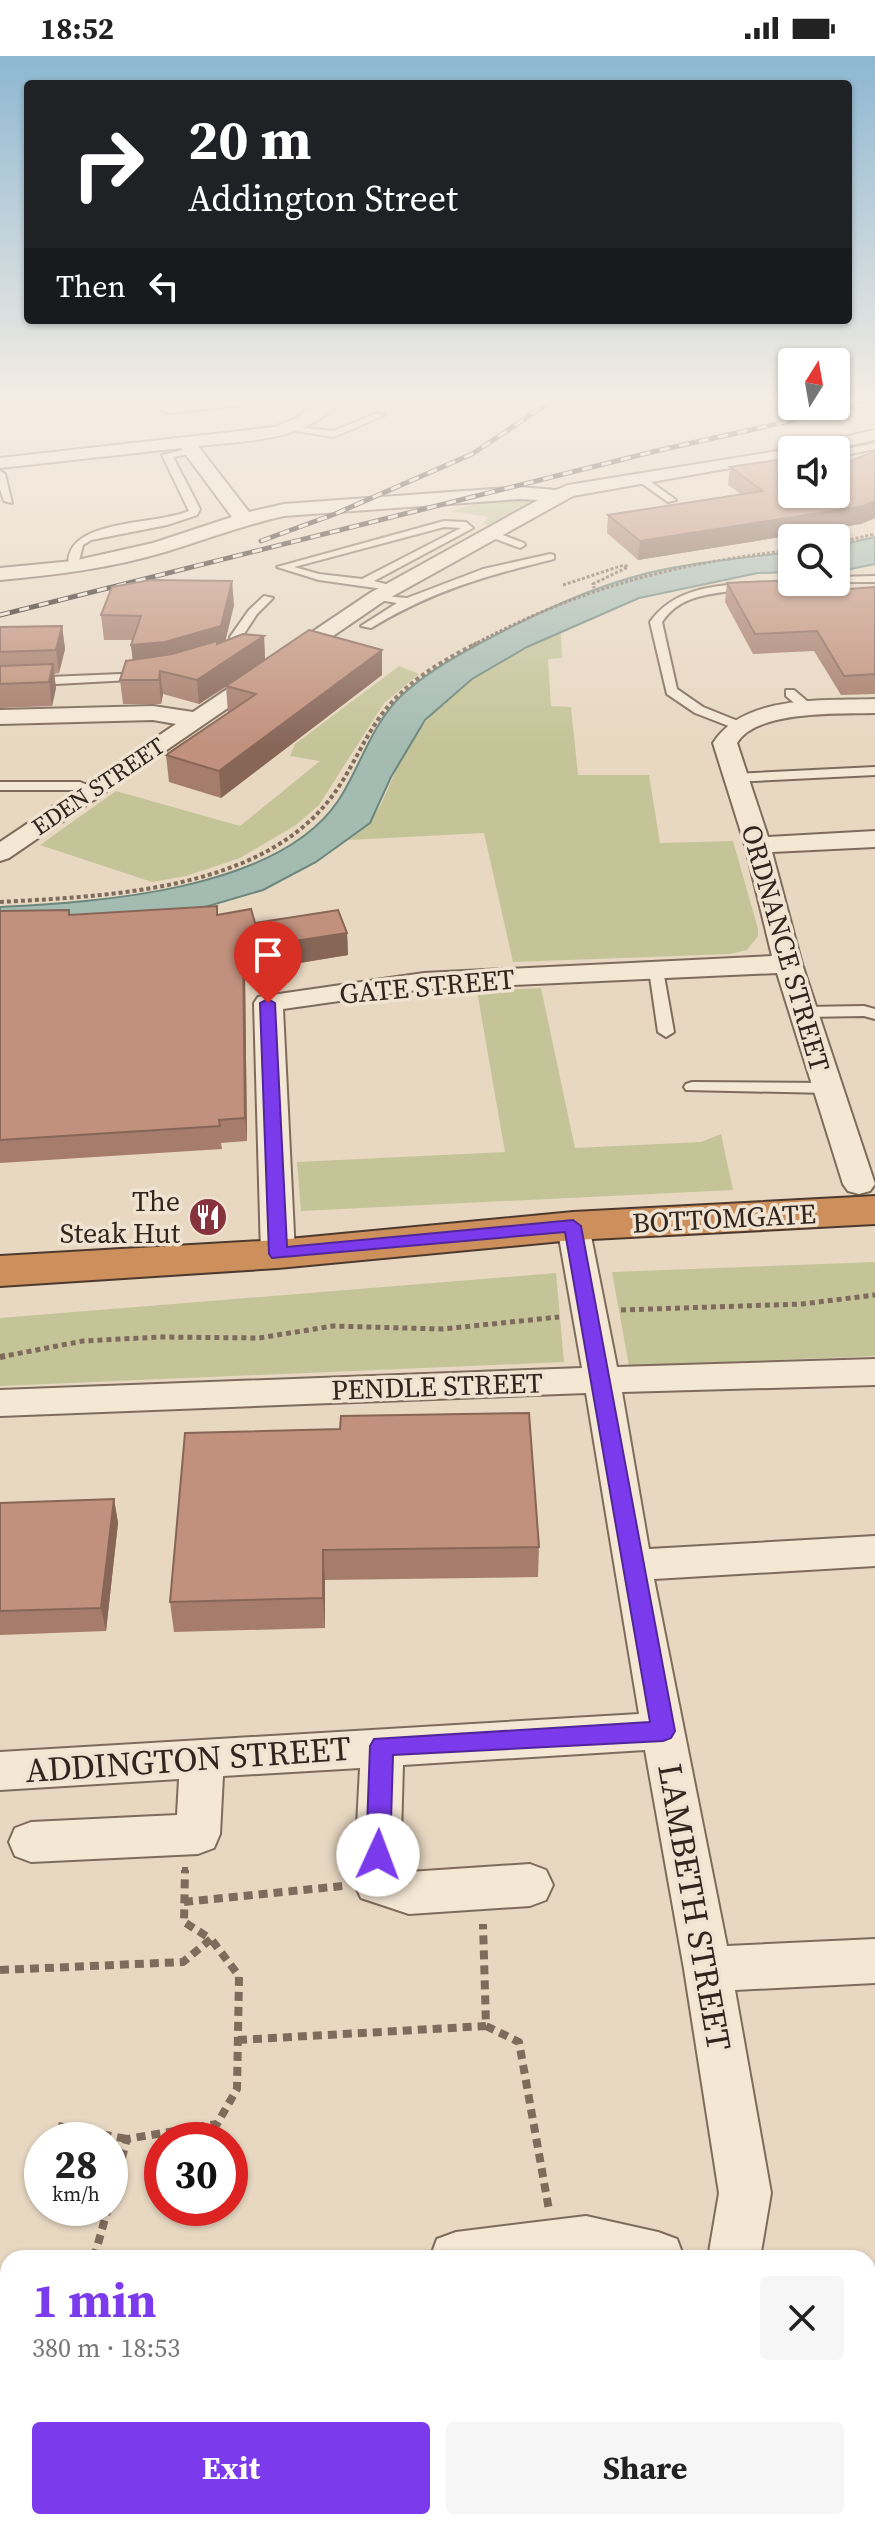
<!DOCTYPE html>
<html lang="en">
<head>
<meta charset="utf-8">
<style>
	body { margin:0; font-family:"Source Serif 4",serif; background:#f6f6f6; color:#222; height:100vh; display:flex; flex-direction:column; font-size:30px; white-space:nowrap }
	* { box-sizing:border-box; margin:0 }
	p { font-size:26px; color:#767676 }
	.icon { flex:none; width:44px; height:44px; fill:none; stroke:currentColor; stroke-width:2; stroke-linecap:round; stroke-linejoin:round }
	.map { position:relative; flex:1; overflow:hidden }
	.panel { position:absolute; left:0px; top:2194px; width:876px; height:280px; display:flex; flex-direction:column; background:#fff; border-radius:24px 24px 0 0; box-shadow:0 2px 6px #0004 }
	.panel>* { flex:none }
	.top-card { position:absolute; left:24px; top:24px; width:828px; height:244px; border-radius:8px; box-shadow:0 2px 6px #0004; background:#202124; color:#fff; overflow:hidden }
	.needle { width:52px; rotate:11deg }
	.controls { position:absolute; left:778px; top:292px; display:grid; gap:16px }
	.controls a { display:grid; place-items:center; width:72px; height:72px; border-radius:8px; background:#fff; box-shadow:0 2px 6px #0004; font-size:40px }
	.speed { position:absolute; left:24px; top:2066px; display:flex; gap:16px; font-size:40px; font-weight:700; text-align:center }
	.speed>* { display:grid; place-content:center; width:104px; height:104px; border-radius:50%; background:#fff; box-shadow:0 2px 6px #0004; line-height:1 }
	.speed small { font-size:20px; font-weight:400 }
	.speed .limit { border:12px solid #d22; background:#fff; color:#111 }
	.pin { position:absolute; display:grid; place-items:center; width:68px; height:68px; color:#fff; margin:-82px -34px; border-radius:50% 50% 50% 0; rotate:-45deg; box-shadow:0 0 8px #0007 }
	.pin .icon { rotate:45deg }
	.me { position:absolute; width:88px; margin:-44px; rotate:2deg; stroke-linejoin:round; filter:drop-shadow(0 0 6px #0008) }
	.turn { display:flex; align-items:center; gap:28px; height:168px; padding:0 32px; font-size:36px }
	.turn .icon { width:104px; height:104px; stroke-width:2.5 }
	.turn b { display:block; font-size:56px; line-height:68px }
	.then { display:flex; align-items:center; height:76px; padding:0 32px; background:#0003; gap:16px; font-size:30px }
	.round { display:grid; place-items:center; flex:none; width:84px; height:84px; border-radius:8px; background:#f6f6f6 }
	.head { display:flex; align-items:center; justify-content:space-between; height:136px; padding:0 32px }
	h1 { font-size:48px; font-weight:700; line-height:60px; color:#7c3aed }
	.primary-button { display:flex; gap:16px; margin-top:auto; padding:16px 32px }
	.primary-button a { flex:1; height:92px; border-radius:8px; background:#7c3aed; color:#fff; font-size:32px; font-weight:700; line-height:92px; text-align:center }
	.primary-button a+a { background:#f6f6f6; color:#222 }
	.status { display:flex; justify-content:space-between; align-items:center; height:56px; padding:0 40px; background:#fff; direction:ltr }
	.status svg { height:22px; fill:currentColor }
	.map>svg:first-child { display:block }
	.green { fill:#c4c498 }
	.water { fill:#a4bbb2; stroke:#6c877e; stroke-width:2 }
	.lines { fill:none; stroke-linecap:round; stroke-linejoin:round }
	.lane-casing { stroke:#7f6b5c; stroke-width:4 }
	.street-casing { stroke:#7f6b5c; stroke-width:4 }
	.highway-casing { stroke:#4d3a2f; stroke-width:4 }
	.path-far4 { stroke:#7f6b5c; stroke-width:3; stroke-dasharray:3 2; stroke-linecap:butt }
	.path-far3 { stroke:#7f6b5c; stroke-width:4; stroke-dasharray:4 3; stroke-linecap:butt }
	.path-far2 { stroke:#7f6b5c; stroke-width:5; stroke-dasharray:5 4; stroke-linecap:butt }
	.path-far1 { stroke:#7f6b5c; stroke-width:6; stroke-dasharray:7 5; stroke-linecap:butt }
	.path { stroke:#7f6b5c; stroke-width:8; stroke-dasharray:9 6; stroke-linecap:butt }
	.lane { fill:#f4e7d4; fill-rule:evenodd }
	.street { fill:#f4e7d4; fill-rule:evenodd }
	.highway { fill:#cd8f5c; fill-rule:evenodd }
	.rail-casing { stroke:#31251e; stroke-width:5 }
	.rail { stroke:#f0e3d1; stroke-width:3; stroke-dasharray:10; stroke-linecap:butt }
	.wall { fill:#a67d6c }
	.shaded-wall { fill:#876658 }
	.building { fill:#c1917d; stroke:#876658; stroke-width:2 }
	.route { fill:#7c3aed; stroke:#51269a; stroke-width:2 }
	.labels { text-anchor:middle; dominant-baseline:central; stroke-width:7; stroke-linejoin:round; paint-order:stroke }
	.far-street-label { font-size:24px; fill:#31251e; stroke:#f0e3d1 }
	.street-label { font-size:28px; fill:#31251e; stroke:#f0e3d1 }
	.poi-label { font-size:28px; fill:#31251e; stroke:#f0e3d1; text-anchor:end }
	.near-street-label { font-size:34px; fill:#31251e; stroke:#f0e3d1 }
</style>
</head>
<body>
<div class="status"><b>18:52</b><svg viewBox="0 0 49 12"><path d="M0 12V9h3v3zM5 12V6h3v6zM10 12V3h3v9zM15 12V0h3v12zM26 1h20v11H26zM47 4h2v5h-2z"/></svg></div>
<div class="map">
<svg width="875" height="2474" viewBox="0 0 875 2474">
	<rect width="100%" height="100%" fill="#e8d8c2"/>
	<path class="green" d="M 521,442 L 530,444 L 531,448 L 491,469 L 483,467 L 489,461 L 450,455 L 492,444 Z
		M 561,577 L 562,602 L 548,603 L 551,650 L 571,651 L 578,719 L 649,719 L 660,787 L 733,785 L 758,873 L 758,880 L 747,894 L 730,898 L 513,906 L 484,777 L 348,784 C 355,779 366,773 371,765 C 386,744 393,716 406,693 C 441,635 500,602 561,577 Z
		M 399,610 L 419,618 L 384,647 L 319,749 L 296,769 L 240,802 L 186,820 L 152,826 L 40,789 L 116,735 L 240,770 L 320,705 L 290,700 L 295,688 Z
		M 541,932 L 575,1092 L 701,1086 L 721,1078 L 733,1134 L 301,1155 L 297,1106 L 505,1096 L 477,935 Z
		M 875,1206 L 875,1300 L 629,1310 L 612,1216 Z
		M 556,1217 L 564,1306 L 0,1330 L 0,1262 Z
		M 0,2256 L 8,2256 L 8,2453 L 0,2454 Z"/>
	<path class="water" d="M 875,481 L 875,508 L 836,516 L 836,490 Z
		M 792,496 L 792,516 L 758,517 L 639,542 L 527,591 L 472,623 L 425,664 L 391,721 L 370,767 L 316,806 L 263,834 L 181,858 L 0,875 L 0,851 C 98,846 277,835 338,745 C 360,712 370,671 400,641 C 424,618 456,600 486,584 C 537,557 591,531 648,517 C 695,506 744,502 792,496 Z"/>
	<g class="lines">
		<g class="lane-casing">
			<path id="lane" d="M 377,357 L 385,359 L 334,381 L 282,373 L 287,370 L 333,375 Z
				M 875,387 L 875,393 L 836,401 L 836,395 Z
				M 191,392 L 196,395 L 194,397 L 173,401 L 200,453 L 197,459 L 167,469 L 91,484 L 83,489 L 77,513 L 69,513 C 60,462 154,470 189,455 L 162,399 Z
				M 0,415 L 5,418 L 12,447 L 4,445 L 0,433 Z
				M 637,420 L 643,420 L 676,444 L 668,446 L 637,424 Z
				M 444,465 L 466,466 L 473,472 L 374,525 L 397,531 L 397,535 L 319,524 L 277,511 ZM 444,471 L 461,472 L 362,523 L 319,518 L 294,511 Z
				M 492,475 L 524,487 L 525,489 L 520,492 L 488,480 L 487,478 Z
				M 550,498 L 554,499 L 554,503 C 485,520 432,535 371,572 L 361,570 L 397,547 L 373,543 L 373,539 L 407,542 L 483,513 Z
				M 875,520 L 875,526 L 832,526 L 836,526 L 836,521 Z
				M 749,527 L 753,528 L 753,532 C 720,538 682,535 662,566 L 677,633 L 703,651 L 743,667 L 743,673 L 739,674 L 695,657 L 667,638 L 650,566 C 673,533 712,530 749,527 Z
				M 264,540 L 273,542 L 257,558 L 242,581 L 243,587 L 250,595 L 240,597 L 231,588 L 230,581 L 249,554 Z
				M 145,617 L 149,619 L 149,623 L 0,631 L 0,623 Z
				M 786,634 L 794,634 L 814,651 L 814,657 L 806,657 L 786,640 Z
				M 875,711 L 875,719 L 734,726 L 728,722 L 734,718 Z
				M 0,726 L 80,726 L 100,734 L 94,738 L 79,734 L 0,734 Z
				M 656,910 L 663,914 L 674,976 L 666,981 L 658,976 L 649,914 Z
				M 864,950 L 875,953 L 875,963 L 864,960 L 804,961 L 796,956 L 804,951 Z
				M 692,1026 L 828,1027 L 836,1032 L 828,1037 L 686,1034 L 684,1031 L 686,1028 Z
				M 8,2438 L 8,2466 L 13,2466 L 0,2469 L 0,2439 Z"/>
		</g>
		<g class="street-casing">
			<path id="street" d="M 197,344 L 254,344 L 246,349 L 167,357 L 159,352 L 167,347 Z
				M 323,344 L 342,344 C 306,385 248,385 198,390 L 249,456 L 284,448 L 519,431 L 556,434 L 568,429 L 796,392 L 875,374 L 875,384 L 828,394 L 792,394 L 792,401 L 573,440 L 384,545 L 9,802 L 0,805 L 0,786 L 176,668 L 153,664 L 0,668 L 0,654 L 153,650 L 193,656 L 370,537 L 538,444 L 519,443 L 284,460 C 243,469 205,484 165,496 C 111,512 56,519 0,524 L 0,512 L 73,505 L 153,487 L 232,461 L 181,392 L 0,412 L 0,402 L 275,371 L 296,362 Z
				M 875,643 L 875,657 C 840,658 756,654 737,687 L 768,781 L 875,775 L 875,791 L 772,796 L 802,908 L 875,1128 L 870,1135 L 859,1138 L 848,1135 L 843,1128 L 777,917 L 424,933 L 283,953 L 295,1198 L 290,1206 L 278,1209 L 266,1206 L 261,1198 L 254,947 L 258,941 L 424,917 L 772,900 L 745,789 L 713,687 C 744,638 824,645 875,643 Z
				M 573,1159 L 585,1162 L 589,1170 L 617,1311 L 875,1303 L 875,1329 L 622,1336 L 649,1493 L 875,1480 L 875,1510 L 654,1523 L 727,1890 L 875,1883 L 875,1927 L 735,1934 L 771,2137 L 760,2202 L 708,2202 L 719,2137 L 684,1913 L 645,1694 L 403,1709 L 400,1813 L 409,1816 L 530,1808 L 546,1814 L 553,1829 L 546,1844 L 530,1850 L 409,1858 L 361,1842 L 354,1827 L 360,1712 L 223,1720 L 220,1778 L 214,1792 L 198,1798 L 31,1806 L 15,1800 L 9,1786 L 15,1772 L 31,1766 L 177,1759 L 179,1723 L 0,1734 L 0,1696 L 639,1658 L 586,1337 L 0,1360 L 0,1334 L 582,1312 L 557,1170 L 561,1162 Z
				M 586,2160 L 658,2176 L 677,2183 L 684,2202 L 430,2202 L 437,2183 L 456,2176 Z
				M 0,2229 L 8,2229 L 8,2283 L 0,2283 Z
				M 50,2466 L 108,2466 L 108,2474 L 50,2474 Z
				M 771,2466 L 829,2466 L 831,2474 L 773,2474 Z"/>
		</g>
		<g class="highway-casing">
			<path id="highway" d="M 875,1140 L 875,1168 L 573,1184 L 278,1212 L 0,1230 L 0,1200 L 278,1184 L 573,1156 Z"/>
		</g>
		<path class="path-far4" d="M 836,487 L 875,478
			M 563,529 L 624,509 L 628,511 L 593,528 L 594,532
			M 473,589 C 580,532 672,508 792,494"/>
		<path class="path-far3" d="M 0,846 C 108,840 263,835 333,739 C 350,716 361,689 377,665 C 402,628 438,607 477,587"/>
		<path class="path-far2" d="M 621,1254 L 802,1248 L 875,1239
			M 0,1301 L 83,1285 L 160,1281 L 259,1282 L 333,1270 L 443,1273 L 559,1261"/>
		<path class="path-far1" d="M 0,1301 L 5,1300
			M 185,1816 L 185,1811"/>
		<path class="path" d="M 184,1846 L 343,1830
			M 0,1914 L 183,1906 L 211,1883 L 184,1866 L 185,1814
			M 486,1970 L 519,1986 L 549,2154
			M 238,1984 L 486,1970 L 483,1868
			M 58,2070 L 127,2083
			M 110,2146 L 127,2083 L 217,2068 L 237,2033 L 239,1920 L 211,1883
			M 94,2202 L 108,2152"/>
		<use href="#lane" class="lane"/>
		<use href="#street" class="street"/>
		<use href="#highway" class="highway"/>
		<g class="rail-casing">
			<path id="rail" d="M 261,485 L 335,458 L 472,398 L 553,344
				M 0,559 L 656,395 L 875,346"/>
		</g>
		<use href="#rail" class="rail"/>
	</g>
	<path class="wall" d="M 875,395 L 875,462 L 861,468 L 638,504 L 607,477 L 608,459 L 741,438 L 728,429 L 730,411 L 792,438 Z
		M 727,527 L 849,533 L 875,531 L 875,638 L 841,639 L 814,595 L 753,598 L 725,546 Z
		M 234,549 L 225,585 L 264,580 L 265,604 L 382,619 L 221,742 L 169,726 L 166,699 L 229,656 L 228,656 L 226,631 L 199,648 L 163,638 L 161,648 L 123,648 L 120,624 L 133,604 L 131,589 L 133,584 L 104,584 L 101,559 Z
		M 62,570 L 65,593 L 59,617 L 54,618 L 56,632 L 52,650 L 0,652 L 0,571 Z
		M 0,855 L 70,859 L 218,859 L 255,867 L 347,877 L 348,899 L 245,916 L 247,1085 L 221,1087 L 222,1093 L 0,1107 Z
		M 185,1377 L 539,1491 L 538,1521 L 325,1524 L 325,1572 L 174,1576 L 170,1546 Z
		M 114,1443 L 118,1467 L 106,1575 L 0,1579 L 0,1447 Z"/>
	<path class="shaded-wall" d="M 875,445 L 875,462 L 861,468 L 638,504 L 640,485 Z
		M 232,525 L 234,549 L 223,595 L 264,580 L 265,604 L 199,648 L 197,624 L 218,610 L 134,614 L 131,589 Z
		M 62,570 L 65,593 L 59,617 L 56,594 Z
		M 382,594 L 382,619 L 221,742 L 219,715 Z
		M 53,608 L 56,632 L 52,650 L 49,626 Z
		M 160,615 L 163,638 L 161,648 L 159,624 Z
		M 347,877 L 348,899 L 245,916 L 247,1085 L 245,1062 L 243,893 Z
		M 114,1443 L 118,1467 L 106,1575 L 101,1552 Z
		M 323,1494 L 325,1524 L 325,1572 L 323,1542 Z"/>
	<path class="building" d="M 875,395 L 875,445 L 864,450 L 640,485 L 608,459 L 763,435 L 730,411 L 792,402 L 792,438 L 836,438 L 836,411 Z
		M 836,522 L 842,522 L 849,533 L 875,531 L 875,618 L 844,620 L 817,575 L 755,578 L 727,527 L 792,524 L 792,526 L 836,526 Z
		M 151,524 L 232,525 L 221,570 L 165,586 L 131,589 L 141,560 L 101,559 L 112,531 Z
		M 62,570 L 56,594 L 0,596 L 0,571 Z
		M 309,574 L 382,594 L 219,715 L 166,699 L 256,638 L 226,630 Z
		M 243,578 L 264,580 L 197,624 L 160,615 L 159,624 L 120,624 L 126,605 L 172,598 L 217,585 L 217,588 Z
		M 53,608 L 49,626 L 0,628 L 0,610 Z
		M 217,850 L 217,859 L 251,853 L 255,867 L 338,854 L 347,877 L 243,893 L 245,1062 L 219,1064 L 220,1070 L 0,1084 L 0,855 L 69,854 L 69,859 Z
		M 529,1357 L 539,1491 L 323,1494 L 323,1542 L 170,1546 L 185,1377 L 340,1373 L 341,1360 Z
		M 114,1443 L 101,1552 L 0,1555 L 0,1447 Z"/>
	<linearGradient id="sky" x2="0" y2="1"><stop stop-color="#8db7d2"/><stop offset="0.5" stop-color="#f5ede4"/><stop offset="1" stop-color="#f5ede4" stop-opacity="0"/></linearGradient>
	<rect width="875" height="690" fill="url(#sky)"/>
	<path class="route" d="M 268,943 L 275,947 L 287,1191 L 573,1164 L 581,1170 L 675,1675 L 671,1682 L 663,1685 L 393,1699 L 390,1799 L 387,1807 L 378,1810 L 370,1807 L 366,1799 L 370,1690 L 374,1683 L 650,1666 L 565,1176 L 272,1202 L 269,1198 L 260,947 Z"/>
	<defs>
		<g id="restaurant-disc" transform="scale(2)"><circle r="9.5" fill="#87333d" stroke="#f0e3d1"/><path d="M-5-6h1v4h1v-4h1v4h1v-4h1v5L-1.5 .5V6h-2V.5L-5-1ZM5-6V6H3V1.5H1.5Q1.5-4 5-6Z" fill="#fff"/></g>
	</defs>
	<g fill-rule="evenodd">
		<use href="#restaurant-disc" x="208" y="1161"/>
	</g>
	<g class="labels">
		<g class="far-street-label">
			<text transform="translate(98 730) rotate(-34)">EDEN STREET</text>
		</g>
		<g class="street-label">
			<text transform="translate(786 892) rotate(74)">ORDNANCE STREET</text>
			<text transform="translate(427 930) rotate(-5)">GATE STREET</text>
			<text transform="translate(724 1162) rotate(-3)">BOTTOMGATE</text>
			<text transform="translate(437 1330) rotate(-2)">PENDLE STREET</text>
		</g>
		<g class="poi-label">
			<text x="180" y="1145">The<tspan x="180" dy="32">Steak Hut</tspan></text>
		</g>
		<g class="near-street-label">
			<text transform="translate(188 1703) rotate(-4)">ADDINGTON STREET</text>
			<text transform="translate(695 1851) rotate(80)">LAMBETH STREET</text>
		</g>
	</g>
</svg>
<div class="controls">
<a><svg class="needle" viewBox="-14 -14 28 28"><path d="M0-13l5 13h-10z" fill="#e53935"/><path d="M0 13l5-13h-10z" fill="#767676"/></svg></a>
<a><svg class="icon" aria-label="sound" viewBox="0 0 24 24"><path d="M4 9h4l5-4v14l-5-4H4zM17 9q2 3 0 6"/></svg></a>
<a><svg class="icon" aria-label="search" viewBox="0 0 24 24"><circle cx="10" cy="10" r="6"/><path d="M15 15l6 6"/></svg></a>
</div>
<div class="speed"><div>28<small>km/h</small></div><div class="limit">30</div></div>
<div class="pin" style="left:268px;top:947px;background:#d93025"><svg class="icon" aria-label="arrive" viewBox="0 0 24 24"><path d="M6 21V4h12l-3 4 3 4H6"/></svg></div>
<svg class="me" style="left:378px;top:1799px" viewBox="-20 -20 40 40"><circle r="19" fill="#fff"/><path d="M0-13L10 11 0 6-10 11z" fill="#7c3aed"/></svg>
<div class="top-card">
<div class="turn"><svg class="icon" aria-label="right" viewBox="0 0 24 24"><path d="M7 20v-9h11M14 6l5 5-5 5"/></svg><div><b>20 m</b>Addington Street</div></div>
<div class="then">Then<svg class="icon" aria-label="left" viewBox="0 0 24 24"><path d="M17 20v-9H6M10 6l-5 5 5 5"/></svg></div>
</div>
<section class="panel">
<div class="head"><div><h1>1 min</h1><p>380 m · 18:53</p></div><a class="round"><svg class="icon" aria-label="close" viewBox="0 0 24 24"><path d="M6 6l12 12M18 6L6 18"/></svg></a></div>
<div class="primary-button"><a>Exit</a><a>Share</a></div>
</section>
</div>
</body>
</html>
